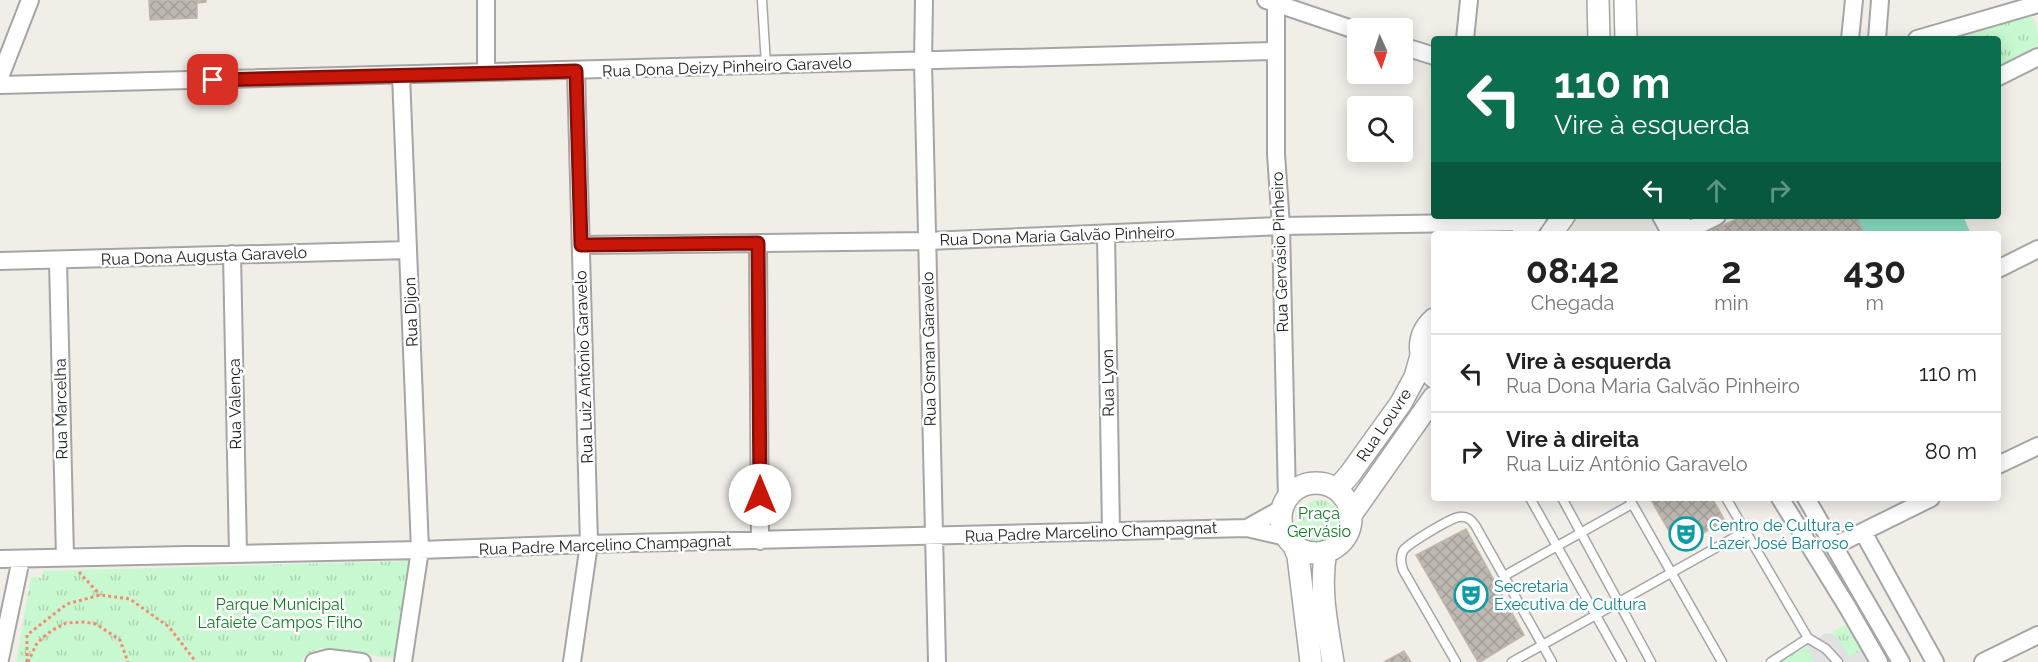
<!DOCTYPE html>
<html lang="pt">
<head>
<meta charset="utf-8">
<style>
	body { margin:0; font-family:Raleway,sans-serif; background:#f6f6f6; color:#222; height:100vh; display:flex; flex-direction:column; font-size:22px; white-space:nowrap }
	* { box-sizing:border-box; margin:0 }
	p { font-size:20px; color:#767676 }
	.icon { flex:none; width:33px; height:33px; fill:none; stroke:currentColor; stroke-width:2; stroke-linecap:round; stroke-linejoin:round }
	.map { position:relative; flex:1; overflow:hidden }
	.side { position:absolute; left:1431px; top:231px; width:570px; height:270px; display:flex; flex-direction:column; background:#fff; border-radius:6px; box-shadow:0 3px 15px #0003 }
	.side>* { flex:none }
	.top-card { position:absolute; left:1431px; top:36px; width:570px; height:183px; border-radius:6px; box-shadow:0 3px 15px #0003; background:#0b6e4f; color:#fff; overflow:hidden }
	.needle { width:39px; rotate:177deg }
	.buttons { position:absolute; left:1347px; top:18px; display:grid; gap:12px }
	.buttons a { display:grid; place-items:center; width:66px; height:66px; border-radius:6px; background:#fff; box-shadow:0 3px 15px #0003; font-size:30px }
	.pin { position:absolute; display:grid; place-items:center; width:51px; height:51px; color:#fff; margin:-26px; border-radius:12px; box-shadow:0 3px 9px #0006 }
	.me { position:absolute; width:66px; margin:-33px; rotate:0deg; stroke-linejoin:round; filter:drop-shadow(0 0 4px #0008) }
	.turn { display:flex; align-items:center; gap:21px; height:126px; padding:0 24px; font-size:27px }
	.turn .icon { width:78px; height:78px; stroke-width:2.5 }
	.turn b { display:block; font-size:42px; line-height:51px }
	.lanes { display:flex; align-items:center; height:57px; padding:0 24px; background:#0003; justify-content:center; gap:30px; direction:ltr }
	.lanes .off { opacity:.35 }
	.eta { display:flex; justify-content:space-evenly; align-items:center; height:102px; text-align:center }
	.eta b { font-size:36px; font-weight:700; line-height:42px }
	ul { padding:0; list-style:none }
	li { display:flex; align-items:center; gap:18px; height:78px; padding:0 24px; border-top:2px solid #e0e0e0 }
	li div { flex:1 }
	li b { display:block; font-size:22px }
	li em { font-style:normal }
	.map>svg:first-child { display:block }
	.park { fill:url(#park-tufts) }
	.pitch { fill:#8adcc2 }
	.parking { fill:#e1e1e1 }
	.building { fill:url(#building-cross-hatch); stroke:#c2b6aa; stroke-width:1.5 }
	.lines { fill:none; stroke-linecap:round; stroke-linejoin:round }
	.service-casing { stroke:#a5a5a5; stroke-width:11 }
	.minor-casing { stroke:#a5a5a5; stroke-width:20 }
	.tertiary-casing { stroke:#a5a5a5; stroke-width:24 }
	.path { stroke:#f48b75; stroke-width:3; stroke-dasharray:3 3; stroke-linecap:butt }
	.service { stroke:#fff; stroke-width:8 }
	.minor { stroke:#fff; stroke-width:16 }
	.tertiary { stroke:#fff; stroke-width:21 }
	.route-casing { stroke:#820e06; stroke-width:15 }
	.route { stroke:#c81609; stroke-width:10 }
	.labels { text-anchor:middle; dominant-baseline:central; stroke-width:5; stroke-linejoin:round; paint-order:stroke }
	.street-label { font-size:16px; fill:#212121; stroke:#fff }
	.park-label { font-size:16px; fill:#117d21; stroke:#fff }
	.culture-label { font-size:16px; fill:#0d838f; stroke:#fff; text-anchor:start }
</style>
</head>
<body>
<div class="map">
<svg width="2038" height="662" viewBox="0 0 2038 662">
	<defs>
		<pattern id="park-tufts" width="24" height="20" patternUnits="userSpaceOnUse" patternTransform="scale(1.5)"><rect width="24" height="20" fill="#c8f8cf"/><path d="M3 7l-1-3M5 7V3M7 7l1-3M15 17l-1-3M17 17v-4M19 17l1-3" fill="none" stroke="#acd4b1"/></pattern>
		<pattern id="building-cross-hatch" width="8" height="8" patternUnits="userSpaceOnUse" patternTransform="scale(1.5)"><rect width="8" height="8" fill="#beb8b1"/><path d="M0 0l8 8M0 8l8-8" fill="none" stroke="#a39e98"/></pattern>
	</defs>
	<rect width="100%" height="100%" fill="#f1eee8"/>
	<path class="park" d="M 2027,14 C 2038,19 2038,33 2038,46 L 1998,67 L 1998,39 L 1940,39 Z
		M1297 522a22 22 0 1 1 44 0a22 22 0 1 1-44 0Z
		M 407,561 L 411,566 L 397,656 L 389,658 C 374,656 338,647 324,648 C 314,649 305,655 300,662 L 16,662 L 31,577 L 42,578 L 43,571 Z
		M 1854,620 L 1878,662 L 1780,662 Z"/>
	<path class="pitch" d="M 1856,216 L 1963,216 L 1971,234 L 1864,234 Z"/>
	<path class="parking" d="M 1826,633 L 1835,635 L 1849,657 L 1869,646 L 1875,662 L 1814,662 L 1806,645 Z"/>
	<path class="building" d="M 149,0 L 206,0 L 206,2 L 197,3 L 197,18 L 150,20 Z
		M 1743,216 L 1856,216 L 1864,234 L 1714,234 L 1712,230 Z
		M 1650,498 L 1712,498 L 1725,521 L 1678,547 Z
		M 1466,529 L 1524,635 L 1480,662 L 1478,662 L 1416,555 Z
		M 1404,651 L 1411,662 L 1384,662 Z"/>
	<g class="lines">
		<g class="service-casing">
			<path id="service" d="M 762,0 L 766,65
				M 1530,498 L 1622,662
				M 1562,498 L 1651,662
				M 1629,498 L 1722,662
				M 1726,498 L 1808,638 L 1826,649 L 1838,662
				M 1504,576 L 1632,504
				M 1456,662 L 1403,570 C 1401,564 1400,557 1403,551 C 1407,544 1451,518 1459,517 C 1467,516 1471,519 1475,525 L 1552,662
				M 1512,662 L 1744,532
				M 1771,662 L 1808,638"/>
		</g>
		<g class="minor-casing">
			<path id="minor" d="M 924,0 L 923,62 L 937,662
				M 1266,0 L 1358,31
				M 1276,3 L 1276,154 L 1281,226 L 1287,500
				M 1465,39 L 1469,0
				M 1850,39 L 1854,0
				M 1877,39 L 1880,0
				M 1917,39 L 2038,4
				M 1402,46 L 1434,56
				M 486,72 L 486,0
				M 401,75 L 420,550 L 403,662
				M 0,77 L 30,0
				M 1998,77 L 2038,57
				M 0,85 L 1275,51
				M 1661,216 L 1671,234
				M 1679,216 L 1688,234
				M 1687,231 L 1717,216
				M 1106,234 L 1111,531
				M 758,243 L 760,541
				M 581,245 L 927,241 L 1281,226 L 1532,222
				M 232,254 L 238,554
				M 0,261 L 408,250
				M 58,261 L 65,557
				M 1998,269 L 2038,249
				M 1998,465 L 2038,446
				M 1780,498 L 1848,608 L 1879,662
				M 1806,498 L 1901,662
				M 1247,528 L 1283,508
				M 1863,532 L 1935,662
				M 1834,546 L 1931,498
				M 0,559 L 420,550 L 589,544 L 1247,528 L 1286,537
				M 0,659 L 21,559
				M 314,662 L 329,658 L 362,662
				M 572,662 L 589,544 L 576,71
				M 1983,662 L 2038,635"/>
		</g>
		<g class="tertiary-casing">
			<path id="tertiary" d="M 1598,0 L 1599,39
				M 1625,0 L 1626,39
				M 1523,234 L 1536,216
				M 1551,234 L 1564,216
				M 1434,319 C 1415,336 1417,360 1434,377
				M1281 518a35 35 0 1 1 70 0a35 35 0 1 1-70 0Z
				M 1337,489 L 1350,474 L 1401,403 L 1415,377 L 1421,356
				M 1351,515 L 1434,397
				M 1293,544 L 1298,556 L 1311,662
				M 1326,551 C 1319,588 1327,625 1333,662"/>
		</g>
		<path class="path" d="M 79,572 L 100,595
			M 27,662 L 27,635 L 67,604 L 100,595 L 130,599 L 169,627 L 196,662
			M 28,662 L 37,643 L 51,631 L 66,623 L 84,622 L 96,624 L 120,640 L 128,662"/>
		<use href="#service" class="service"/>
		<use href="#minor" class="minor"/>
		<use href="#tertiary" class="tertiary"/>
	</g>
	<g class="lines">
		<g class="route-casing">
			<path id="route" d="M 213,80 L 576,71 L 581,245 L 758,243 L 760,495"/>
		</g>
		<use href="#route" class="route"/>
	</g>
	<defs>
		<g id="theatre-ring" transform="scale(1.725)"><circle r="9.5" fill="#fff" stroke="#0f9aa8" stroke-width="1.5"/><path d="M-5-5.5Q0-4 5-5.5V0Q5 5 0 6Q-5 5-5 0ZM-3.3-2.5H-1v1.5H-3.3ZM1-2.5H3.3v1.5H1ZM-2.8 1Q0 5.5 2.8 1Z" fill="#0f9aa8"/></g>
	</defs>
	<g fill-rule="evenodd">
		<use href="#theatre-ring" x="1686" y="534"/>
		<use href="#theatre-ring" x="1471" y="595"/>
	</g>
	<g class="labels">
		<g class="street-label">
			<text transform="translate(727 67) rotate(-2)">Rua Dona Deizy Pinheiro Garavelo</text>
			<text transform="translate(1057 236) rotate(-2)">Rua Dona Maria Galvão Pinheiro</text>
			<text transform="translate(1280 252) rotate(-92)">Rua Gervásio Pinheiro</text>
			<text transform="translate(204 256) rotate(-2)">Rua Dona Augusta Garavelo</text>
			<text transform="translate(411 312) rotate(-92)">Rua Dijon</text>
			<text transform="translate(929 349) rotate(-91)">Rua Osman Garavelo</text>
			<text transform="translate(584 367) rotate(-92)">Rua Luiz Antônio Garavelo</text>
			<text transform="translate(1108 383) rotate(-91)">Rua Lyon</text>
			<text transform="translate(235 404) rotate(-91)">Rua Valença</text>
			<text transform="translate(61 409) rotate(-91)">Rua Marcelha</text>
			<text transform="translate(1384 425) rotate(-56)">Rua Louvre</text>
			<text transform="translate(1091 532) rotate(-2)">Rua Padre Marcelino Champagnat</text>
			<text transform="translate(605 545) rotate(-2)">Rua Padre Marcelino Champagnat</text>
		</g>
		<g class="park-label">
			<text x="1319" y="513">Praça<tspan x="1319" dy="18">Gervásio</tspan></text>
			<text x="280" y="604">Parque Municipal<tspan x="280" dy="18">Lafaiete Campos Filho</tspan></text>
		</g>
		<g class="culture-label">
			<text x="1709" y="525">Centro de Cultura e<tspan x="1709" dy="18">Lazer José Barroso</tspan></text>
			<text x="1494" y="586">Secretaria<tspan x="1494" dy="18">Executiva de Cultura</tspan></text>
		</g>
	</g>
</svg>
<div class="buttons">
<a><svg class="needle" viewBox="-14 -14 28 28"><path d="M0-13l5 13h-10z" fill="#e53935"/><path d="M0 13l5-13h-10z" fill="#767676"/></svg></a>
<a><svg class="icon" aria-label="search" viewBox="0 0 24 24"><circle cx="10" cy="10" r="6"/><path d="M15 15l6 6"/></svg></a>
</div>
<div class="pin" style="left:213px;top:80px;background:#d93025"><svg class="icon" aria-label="arrive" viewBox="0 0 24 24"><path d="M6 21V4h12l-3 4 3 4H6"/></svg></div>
<svg class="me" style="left:760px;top:495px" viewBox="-20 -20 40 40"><circle r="19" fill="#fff"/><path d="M0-13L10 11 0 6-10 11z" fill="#c81609"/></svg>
<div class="top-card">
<div class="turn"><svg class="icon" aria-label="left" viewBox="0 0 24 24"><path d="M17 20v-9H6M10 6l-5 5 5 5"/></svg><div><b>110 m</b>Vire à esquerda</div></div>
<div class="lanes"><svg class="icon" aria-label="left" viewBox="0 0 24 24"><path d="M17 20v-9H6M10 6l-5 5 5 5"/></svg><svg class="icon off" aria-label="ahead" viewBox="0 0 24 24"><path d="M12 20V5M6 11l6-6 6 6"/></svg><svg class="icon off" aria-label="right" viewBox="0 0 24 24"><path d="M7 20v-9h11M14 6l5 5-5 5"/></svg></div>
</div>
<section class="side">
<div class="eta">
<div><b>08:42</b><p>Chegada</p></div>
<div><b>2</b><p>min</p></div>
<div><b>430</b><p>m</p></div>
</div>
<ul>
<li><svg class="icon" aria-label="left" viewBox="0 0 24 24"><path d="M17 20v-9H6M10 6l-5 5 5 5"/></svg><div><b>Vire à esquerda</b><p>Rua Dona Maria Galvão Pinheiro</p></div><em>110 m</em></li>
<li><svg class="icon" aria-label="right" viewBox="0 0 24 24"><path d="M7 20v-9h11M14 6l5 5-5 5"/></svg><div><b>Vire à direita</b><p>Rua Luiz Antônio Garavelo</p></div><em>80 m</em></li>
</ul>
</section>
</div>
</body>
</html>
